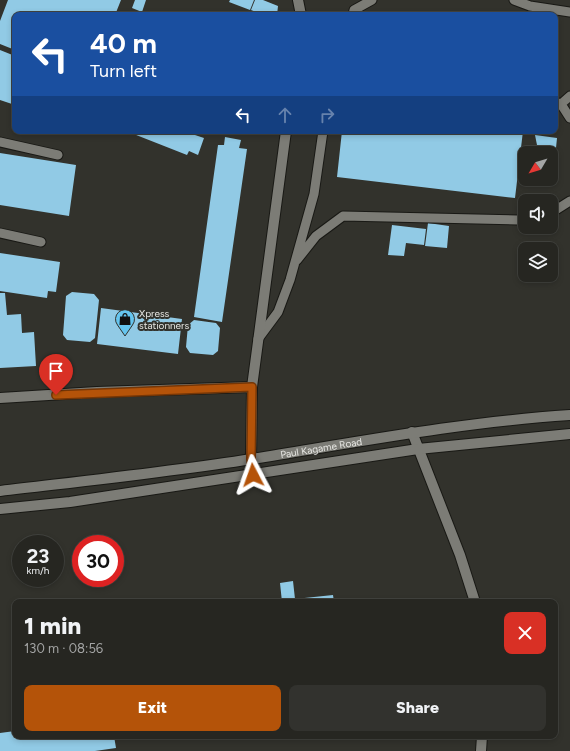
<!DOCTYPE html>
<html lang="en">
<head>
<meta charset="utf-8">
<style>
	body { margin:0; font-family:Figtree,sans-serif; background:#32322e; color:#f1f3f6; height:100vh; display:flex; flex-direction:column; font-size:15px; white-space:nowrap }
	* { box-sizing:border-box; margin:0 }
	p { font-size:13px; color:#a4a5a5 }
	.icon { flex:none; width:22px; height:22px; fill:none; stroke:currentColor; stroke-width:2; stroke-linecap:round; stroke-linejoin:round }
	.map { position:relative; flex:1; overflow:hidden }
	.drawer { position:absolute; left:12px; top:599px; width:546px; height:140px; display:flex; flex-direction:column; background:#262621; border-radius:8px; box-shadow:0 2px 6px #0003,0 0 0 1px #42433f }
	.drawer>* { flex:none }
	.banner { position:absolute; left:12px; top:12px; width:546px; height:122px; border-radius:8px; box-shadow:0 2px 6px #0003,0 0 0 1px #42433f; background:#1a4fa0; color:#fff; overflow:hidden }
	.needle { width:26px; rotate:232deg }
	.tools { position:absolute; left:518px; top:146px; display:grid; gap:8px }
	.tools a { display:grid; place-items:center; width:40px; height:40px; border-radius:8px; background:#262621; box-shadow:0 2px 6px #0003,0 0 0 1px #42433f; font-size:20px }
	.speed { position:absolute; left:12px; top:535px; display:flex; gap:8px; font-size:20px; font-weight:700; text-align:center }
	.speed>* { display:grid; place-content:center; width:52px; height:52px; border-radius:50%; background:#262621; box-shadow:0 2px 6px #0003,0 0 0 1px #42433f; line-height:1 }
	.speed small { font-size:10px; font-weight:400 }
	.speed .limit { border:6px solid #d22; background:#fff; color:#111 }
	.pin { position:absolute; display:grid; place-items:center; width:34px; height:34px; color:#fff; margin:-41px -17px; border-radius:50% 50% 50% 0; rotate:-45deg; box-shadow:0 0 4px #0007 }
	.pin .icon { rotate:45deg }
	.me { position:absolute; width:44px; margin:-22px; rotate:356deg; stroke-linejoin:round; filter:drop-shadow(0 0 3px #0008) }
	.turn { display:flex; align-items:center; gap:14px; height:84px; padding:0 12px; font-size:18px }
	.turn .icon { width:52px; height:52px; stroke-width:2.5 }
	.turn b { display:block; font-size:28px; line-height:34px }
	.lanes { display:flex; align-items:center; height:38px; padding:0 12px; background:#0003; justify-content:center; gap:20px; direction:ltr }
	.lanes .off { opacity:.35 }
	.round { display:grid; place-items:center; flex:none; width:42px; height:42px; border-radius:8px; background:#32322e }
	.headline { display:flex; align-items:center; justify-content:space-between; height:68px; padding:0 12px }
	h1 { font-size:24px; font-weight:800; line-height:30px }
	.primary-button { display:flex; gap:8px; margin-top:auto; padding:8px 12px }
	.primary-button a { flex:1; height:46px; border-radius:8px; background:#b45309; color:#fff; font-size:16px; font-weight:800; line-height:46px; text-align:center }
	.primary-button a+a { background:#32322e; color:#f1f3f6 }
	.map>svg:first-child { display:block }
	.building { fill:#91cae5 }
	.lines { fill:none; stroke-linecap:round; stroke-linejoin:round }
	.lane-casing { stroke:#191915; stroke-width:11 }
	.street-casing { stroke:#191915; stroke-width:12 }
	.secondary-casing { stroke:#191915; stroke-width:12 }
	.lane { stroke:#7c7c76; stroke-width:9 }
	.street { stroke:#7c7c76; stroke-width:10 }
	.secondary { stroke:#7c7c76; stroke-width:10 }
	.route-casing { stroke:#753606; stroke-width:10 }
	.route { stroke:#b45309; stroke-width:7 }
	.labels { text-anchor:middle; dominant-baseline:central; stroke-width:4; stroke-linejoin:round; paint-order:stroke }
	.poi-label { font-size:10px; fill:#e6e6e2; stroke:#32322c; text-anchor:start }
	.street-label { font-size:10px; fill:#e6e6e2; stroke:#32322c }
</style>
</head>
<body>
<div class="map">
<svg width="570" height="751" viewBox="0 0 570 751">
	<rect width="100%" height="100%" fill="#32322c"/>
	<path class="building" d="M 8,0 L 121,0 L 115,15 L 15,15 L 15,50 L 0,44 L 0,21 Z
		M 135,0 L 146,0 L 142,12 L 132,8 Z
		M 230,0 L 254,0 L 250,10 L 229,2 Z
		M 255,0 L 263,0 L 278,6 L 277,15 L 263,15 L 251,10 Z
		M 0,50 L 15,56 L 15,105 L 0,100 Z
		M 126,131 L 196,131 L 195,135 L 204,138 L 198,155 L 189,151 L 187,155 Z
		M 342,131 L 523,131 L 515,198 L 337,177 Z
		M 535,135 L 557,138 L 556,148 L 537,145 Z
		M 225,137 L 241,140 L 239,148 L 247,149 L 222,322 L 194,317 L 218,145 L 224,145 Z
		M 0,153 L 76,165 L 69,216 L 0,205 Z
		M 428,223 L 449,226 L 447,248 L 425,246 Z
		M 392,225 L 426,229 L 424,245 L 406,243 L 404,256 L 388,255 Z
		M 0,253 L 60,262 L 56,292 L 48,291 L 47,298 L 0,291 Z
		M 72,292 L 94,294 L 99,300 L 95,338 L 90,342 L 67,340 L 63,335 L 66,296 Z
		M 0,293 L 5,293 L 7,315 L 21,314 L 22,333 L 34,332 L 36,366 L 0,368 Z
		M 101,308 L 182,319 L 178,354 L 97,344 Z
		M 194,320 L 216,323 L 220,328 L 218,351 L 213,355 L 190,353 L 186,347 L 188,325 Z
		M 293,581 L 295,599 L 333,595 L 334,602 L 282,602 L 280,583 Z
		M 15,731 L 15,736 L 114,736 L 116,748 L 95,751 L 0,751 L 0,733 Z"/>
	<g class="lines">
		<g class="lane-casing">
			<path id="lane" d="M 514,0 L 530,6 L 570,12
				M 353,15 L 354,10 L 372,0
				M 555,102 L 561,104 L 570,118
				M 561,104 L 570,96
				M 0,142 L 58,155
				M 551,213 L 570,201
				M 0,233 L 41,242
				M 297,260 L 316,236 L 343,216 L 518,220 L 525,218
				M 258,339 L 278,312 L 290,280 L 314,194 L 323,131"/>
		</g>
		<g class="street-casing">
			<path id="street" d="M 298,0 L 301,15
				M 0,398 L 97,392 L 252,387
				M 412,432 L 460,555 L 475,602
				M 253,475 L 251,459 L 252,387 L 286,131
				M 481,751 L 482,736"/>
		</g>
		<g class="secondary-casing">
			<g id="secondary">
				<path id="s1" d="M 0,491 C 84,481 169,472 252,459 C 358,442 463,422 570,415"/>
				<path d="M 0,509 L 70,502 L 418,449 L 570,434"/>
			</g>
		</g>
		<use href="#lane" class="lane"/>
		<use href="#street" class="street"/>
		<use href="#secondary" class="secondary"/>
	</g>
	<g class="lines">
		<g class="route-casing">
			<path id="route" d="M 56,395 L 252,387 L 251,459 L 253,475"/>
		</g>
		<use href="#route" class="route"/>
	</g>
	<defs>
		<g id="shop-pin" transform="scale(1)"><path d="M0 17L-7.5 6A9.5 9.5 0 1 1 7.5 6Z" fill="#65c5ef" stroke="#32322c"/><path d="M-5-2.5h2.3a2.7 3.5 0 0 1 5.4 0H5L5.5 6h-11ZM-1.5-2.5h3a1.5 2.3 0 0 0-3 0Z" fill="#111"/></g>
	</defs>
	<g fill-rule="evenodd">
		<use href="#shop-pin" x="125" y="319"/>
	</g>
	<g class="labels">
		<g class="poi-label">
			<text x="139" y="313">Xpress<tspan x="139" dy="12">stationners</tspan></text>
		</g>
		<g class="street-label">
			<text stroke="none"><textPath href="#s1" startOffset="324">Paul Kagame Road</textPath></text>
		</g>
	</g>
</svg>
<div class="tools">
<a><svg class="needle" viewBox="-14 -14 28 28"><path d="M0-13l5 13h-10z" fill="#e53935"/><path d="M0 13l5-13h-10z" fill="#a4a5a5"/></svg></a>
<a><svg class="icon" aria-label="sound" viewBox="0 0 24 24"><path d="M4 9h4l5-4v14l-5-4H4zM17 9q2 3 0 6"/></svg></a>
<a><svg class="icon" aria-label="layers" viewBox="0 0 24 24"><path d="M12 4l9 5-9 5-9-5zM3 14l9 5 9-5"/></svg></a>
</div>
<div class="speed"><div>23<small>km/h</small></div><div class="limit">30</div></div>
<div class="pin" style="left:56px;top:395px;background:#d93025"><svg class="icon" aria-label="arrive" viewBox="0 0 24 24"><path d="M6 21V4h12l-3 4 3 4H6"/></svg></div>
<svg class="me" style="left:253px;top:475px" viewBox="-20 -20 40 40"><path d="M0-17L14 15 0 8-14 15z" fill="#b45309" stroke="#fff" stroke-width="4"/></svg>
<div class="banner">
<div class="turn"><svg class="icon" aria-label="left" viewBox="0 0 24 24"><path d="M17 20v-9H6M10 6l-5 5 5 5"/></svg><div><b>40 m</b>Turn left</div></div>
<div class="lanes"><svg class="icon" aria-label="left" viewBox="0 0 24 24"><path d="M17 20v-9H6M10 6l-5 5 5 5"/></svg><svg class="icon off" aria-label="ahead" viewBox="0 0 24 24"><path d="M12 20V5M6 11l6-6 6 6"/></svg><svg class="icon off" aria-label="right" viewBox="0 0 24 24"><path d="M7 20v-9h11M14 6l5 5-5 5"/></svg></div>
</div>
<section class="drawer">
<div class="headline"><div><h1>1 min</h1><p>130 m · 08:56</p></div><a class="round" style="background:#d93025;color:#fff"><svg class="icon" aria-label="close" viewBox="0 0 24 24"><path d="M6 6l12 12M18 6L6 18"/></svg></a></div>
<div class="primary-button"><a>Exit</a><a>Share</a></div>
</section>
</div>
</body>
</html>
